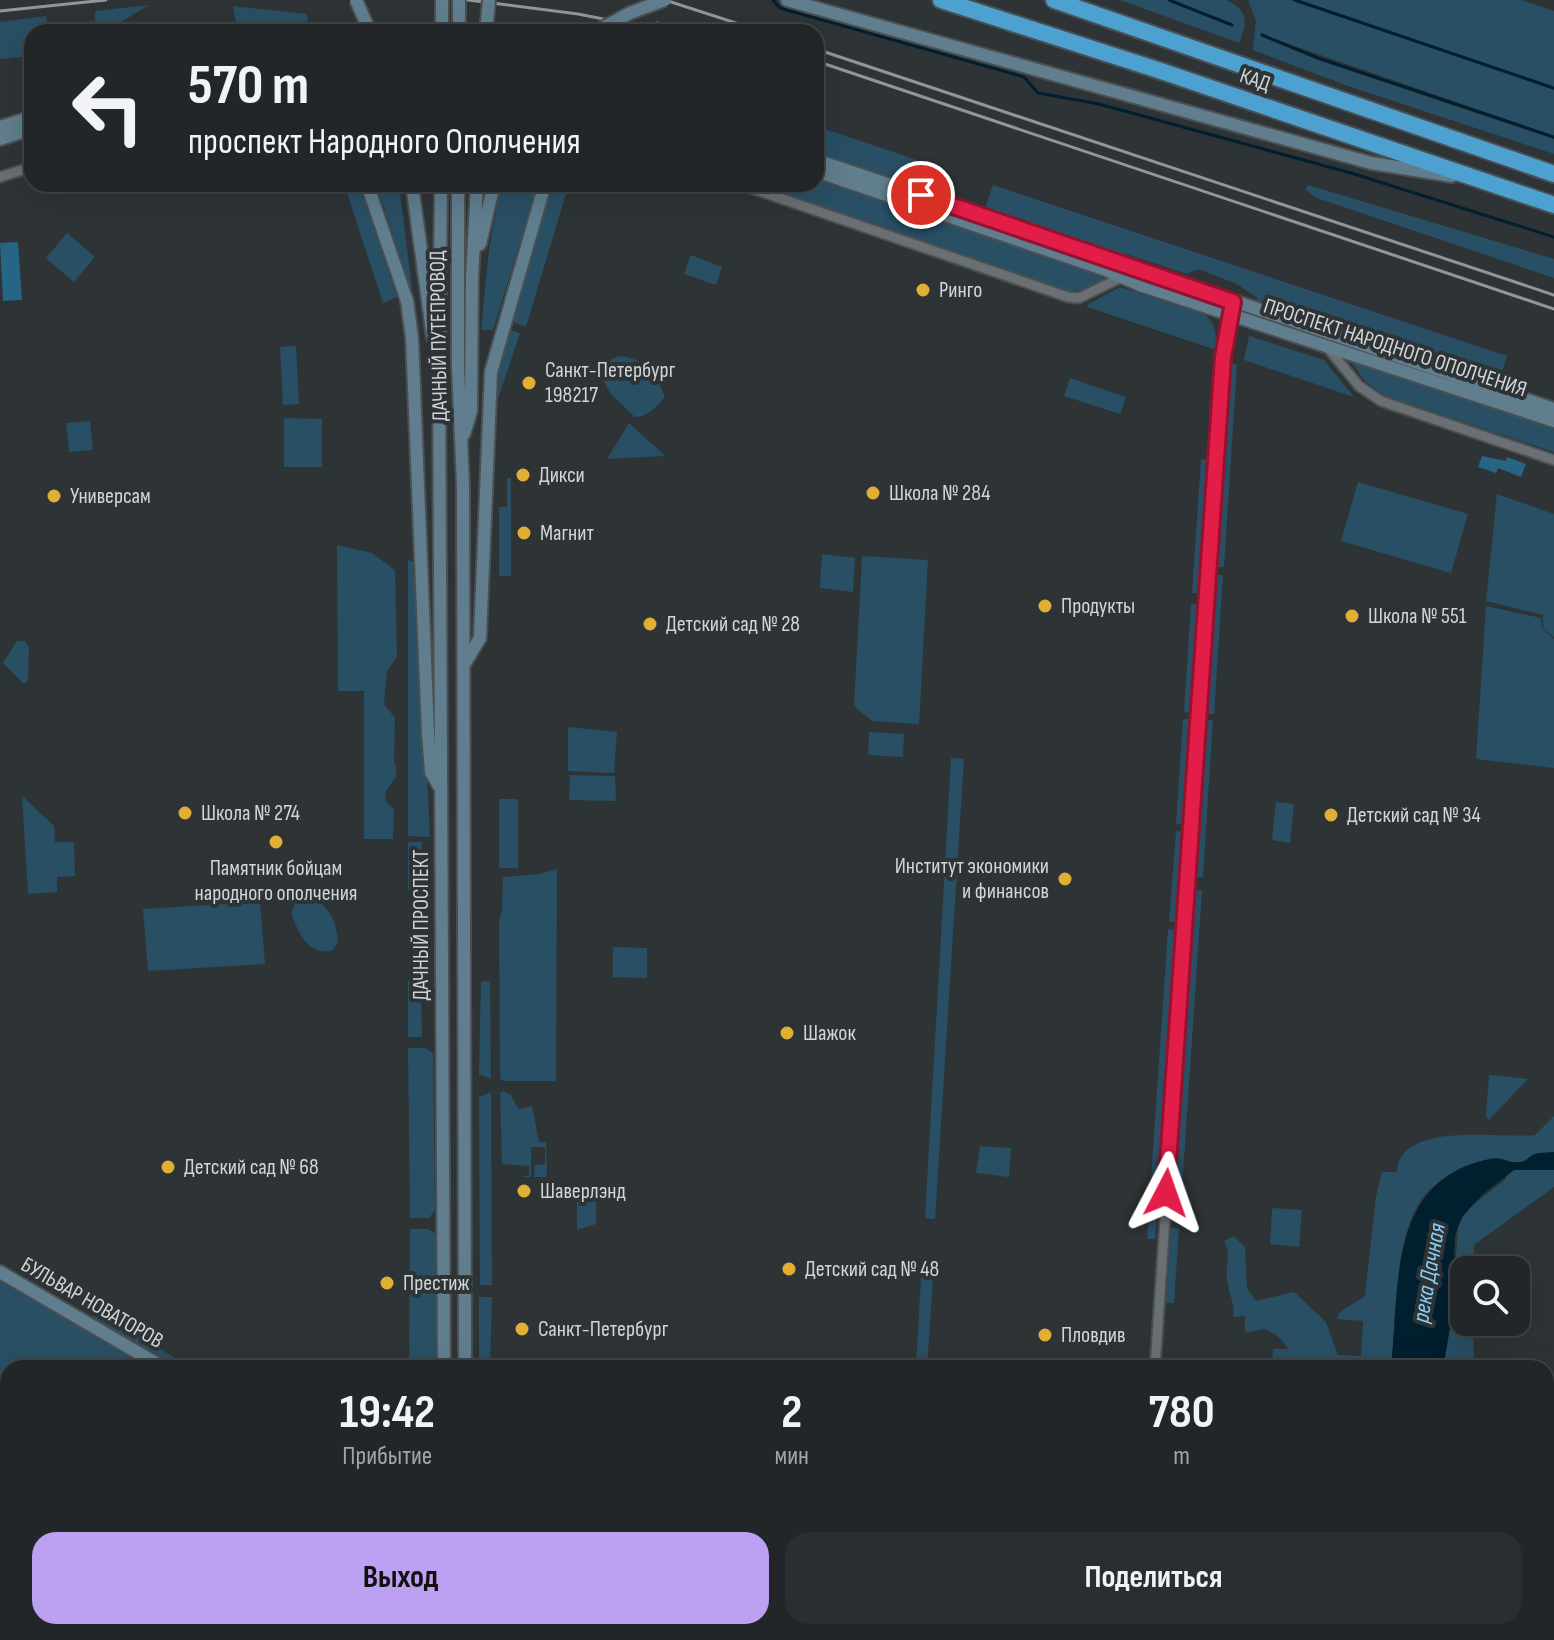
<!DOCTYPE html>
<html lang="ru">
<head>
<meta charset="utf-8">
<style>
	body { margin:0; font-family:"Sofia Sans Condensed",sans-serif; background:#2a2e30; color:#f1f3f6; height:100vh; display:flex; flex-direction:column; font-size:30px; white-space:nowrap }
	* { box-sizing:border-box; margin:0 }
	p { font-size:26px; color:#a2a5a8 }
	.icon { flex:none; width:44px; height:44px; fill:none; stroke:currentColor; stroke-width:2; stroke-linecap:round; stroke-linejoin:round }
	.map { position:relative; flex:1; overflow:hidden }
	.side { position:absolute; left:0px; top:1360px; width:1554px; height:280px; display:flex; flex-direction:column; background:#222628; border-radius:24px 24px 0 0; box-shadow:0 8px 32px #0002,0 0 0 2px #3f4345 }
	.side>* { flex:none }
	.hud { position:absolute; left:24px; top:24px; width:800px; height:168px; border-radius:24px; box-shadow:0 8px 32px #0002,0 0 0 2px #3f4345; background:#222628; color:#f1f3f6; overflow:hidden }
	.controls { position:absolute; left:1450px; top:1256px; display:grid; gap:16px }
	.controls a { display:grid; place-items:center; width:80px; height:80px; border-radius:16px; background:#222628; box-shadow:0 8px 32px #0002,0 0 0 2px #3f4345; font-size:40px }
	.pin { position:absolute; display:grid; place-items:center; width:68px; height:68px; color:#fff; margin:-34px; border:4px solid #fff; border-radius:50%; box-shadow:0 2px 8px #0007 }
	.me { position:absolute; width:88px; margin:-44px; rotate:4deg; stroke-linejoin:round; filter:drop-shadow(0 0 6px #0008) }
	.turn { display:flex; align-items:center; gap:28px; height:168px; padding:0 32px; font-size:36px }
	.turn .icon { width:104px; height:104px; stroke-width:2.5 }
	.turn b { display:block; font-size:56px; line-height:68px }
	.eta { display:flex; justify-content:space-evenly; align-items:center; height:136px; text-align:center }
	.eta b { font-size:48px; font-weight:700; line-height:56px }
	.button { display:flex; gap:16px; margin-top:auto; padding:16px 32px }
	.button a { flex:1; height:92px; border-radius:24px; background:#bca0f2; color:#111; font-size:32px; font-weight:700; line-height:92px; text-align:center }
	.button a+a { background:#2a2e30; color:#f1f3f6 }
	.map>svg:first-child { display:block }
	.green { fill:#294f64 }
	.water { fill:#001f2f }
	.lines { fill:none; stroke-linecap:round; stroke-linejoin:round }
	.stream { stroke:#001f2f; stroke-width:3 }
	.building { fill:#276585 }
	.street-casing { stroke:#4b4f51; stroke-width:13 }
	.secondary-casing { stroke:#4b4f51; stroke-width:16 }
	.highway-casing { stroke:#4b4f51; stroke-width:20 }
	.street { stroke:#696f72; stroke-width:9 }
	.secondary { stroke:#607e8e; stroke-width:12 }
	.highway { stroke:#4ca1d0; stroke-width:16 }
	.rail { stroke:#939699; stroke-width:3 }
	.secondary-bridge-casing { stroke:#4b4f51; stroke-width:16; stroke-linecap:butt }
	.secondary-bridge { stroke:#607e8e; stroke-width:12 }
	.route-casing { stroke:#92132f; stroke-width:20 }
	.route { stroke:#e11d48; stroke-width:14 }
	.poi-dot { fill:#e1af34; stroke:#2e3336; stroke-width:3 }
	.labels { text-anchor:middle; dominant-baseline:central; stroke-width:8; stroke-linejoin:round; paint-order:stroke }
	.street-label { font-size:22px; fill:#d2d5d7; stroke:#2e3336 }
	.poi-label { font-size:22px; fill:#d2d5d7; stroke:#2e3336; text-anchor:start }
	.water-label { font-size:24px; font-style:italic; fill:#8bcff7; stroke:#2e3336 }
</style>
</head>
<body>
<div class="map">
<svg width="1554" height="1640" viewBox="0 0 1554 1640">
	<rect width="100%" height="100%" fill="#2e3336"/>
	<path class="green" d="M 1120,0 L 1225,0 C 1248,8 1248,23 1239,43 Z
		M 1248,0 L 1290,0 L 1554,90 L 1554,136 L 1263,35 L 1261,36 L 1318,60 L 1554,139 L 1554,154 L 1348,86 L 1253,50 L 1256,21 Z
		M 1299,0 L 1522,0 L 1554,11 L 1554,87 Z
		M 149,5 L 121,22 L 117,32 L 32,32 L 32,49 L 21,57 L 0,59 L 0,22 L 46,16 L 48,27 L 95,21 L 95,11 Z
		M 233,6 L 307,14 L 308,21 L 262,32 L 238,32 Z
		M 816,126 L 938,167 L 929,193 L 816,154 Z
		M 816,179 L 1102,276 L 1104,280 L 1089,290 L 1069,291 L 753,184 L 816,184 Z
		M 344,184 L 359,184 L 397,297 L 383,303 Z
		M 376,184 L 399,184 L 417,329 L 410,286 Z
		M 501,184 L 538,184 L 493,330 L 481,330 L 489,250 Z
		M 993,185 L 1507,356 L 1498,384 L 1257,304 L 1257,298 L 1237,284 L 1198,269 L 1187,274 L 1126,254 L 1113,256 L 984,212 Z
		M 1308,185 L 1554,259 L 1554,278 L 1314,197 L 1306,189 Z
		M 552,188 L 566,194 L 526,327 L 515,323 L 512,315 Z
		M 67,233 L 95,257 L 74,282 L 46,258 Z
		M 691,255 L 722,267 L 716,285 L 684,274 Z
		M 1120,287 L 1204,314 C 1217,324 1216,334 1216,350 L 1087,307 L 1088,304 Z
		M 513,331 L 520,333 L 498,399 L 499,362 L 506,332 Z
		M 1249,336 L 1324,360 L 1354,397 L 1244,360 Z
		M 296,346 L 299,404 L 283,405 L 280,347 Z
		M 618,356 C 642,356 657,375 665,397 C 657,406 648,417 635,417 L 610,393 L 597,368 Z
		M 1350,360 L 1554,426 L 1554,452 L 1383,395 L 1365,381 Z
		M 1230,363 L 1237,365 L 1224,567 L 1216,567 Z
		M 1070,378 L 1126,397 L 1120,414 L 1064,396 Z
		M 284,418 L 322,419 L 322,467 L 284,467 Z
		M 90,421 L 93,450 L 69,452 L 66,423 Z
		M 629,423 L 665,456 L 607,459 Z
		M 1201,459 L 1208,460 L 1200,593 L 1192,593 Z
		M 507,478 L 511,478 L 511,576 L 499,576 L 499,507 L 507,507 Z
		M 1358,482 L 1468,514 L 1451,573 L 1341,541 Z
		M 1497,494 L 1554,514 L 1554,637 L 1543,628 L 1543,615 L 1486,601 Z
		M 337,545 L 372,553 L 395,570 L 397,657 L 387,671 L 384,704 L 395,718 L 394,760 L 396,767 L 396,777 L 386,791 L 385,801 L 394,809 L 393,839 L 364,839 L 364,691 L 338,691 Z
		M 822,554 L 855,558 L 853,592 L 820,588 Z
		M 862,556 L 928,560 L 919,724 L 872,721 L 854,706 Z
		M 408,560 L 416,563 L 430,837 L 408,836 Z
		M 1215,575 L 1223,575 L 1214,714 L 1206,714 Z
		M 1191,604 L 1198,605 L 1191,713 L 1184,712 Z
		M 1486,606 L 1541,618 L 1542,628 L 1554,639 L 1554,768 L 1476,759 Z
		M 17,641 L 25,641 L 29,647 L 28,680 L 24,684 L 3,663 Z
		M 1183,719 L 1190,719 L 1183,824 L 1176,824 Z
		M 1206,720 L 1213,720 L 1203,877 L 1195,877 Z
		M 568,727 L 617,732 L 614,773 L 568,771 Z
		M 869,732 L 904,734 L 903,757 L 868,755 Z
		M 951,758 L 964,759 L 935,1219 L 925,1218 Z
		M 570,775 L 615,776 L 616,801 L 569,800 Z
		M 22,796 L 54,826 L 55,842 L 74,842 L 75,876 L 57,877 L 57,892 L 28,894 Z
		M 499,799 L 518,799 L 518,868 L 499,868 Z
		M 1276,802 L 1294,804 L 1290,843 L 1272,840 Z
		M 1176,831 L 1183,832 L 1176,922 L 1169,922 Z
		M 408,842 L 422,842 L 420,890 L 408,890 Z
		M 557,869 L 556,1081 L 503,1081 L 500,1078 L 499,922 L 502,911 L 503,877 L 540,874 Z
		M 1194,890 L 1202,890 L 1180,1219 L 1172,1219 Z
		M 313,897 C 331,909 336,921 338,942 L 332,951 C 307,955 299,933 291,913 L 296,901 Z
		M 260,902 L 265,964 L 148,971 L 143,909 Z
		M 1168,929 L 1176,930 L 1155,1239 L 1147,1239 Z
		M 613,947 L 647,948 L 647,978 L 613,977 Z
		M 408,981 L 421,981 L 422,1037 L 408,1037 Z
		M 490,981 L 491,1079 L 479,1074 L 481,982 Z
		M 408,1048 L 425,1048 L 433,1053 L 435,1210 L 429,1218 L 410,1218 Z
		M 1489,1075 L 1528,1079 L 1489,1120 L 1486,1116 Z
		M 503,1091 L 511,1095 L 518,1109 L 532,1106 L 539,1142 L 546,1142 L 547,1177 L 534,1177 L 535,1165 L 545,1164 L 545,1147 L 531,1147 L 531,1177 L 520,1177 L 529,1175 L 529,1166 L 502,1164 L 500,1093 Z
		M 491,1092 L 492,1285 L 480,1285 L 479,1097 Z
		M 1554,1116 L 1554,1152 L 1540,1153 L 1524,1169 L 1554,1170 L 1554,1187 L 1474,1245 L 1473,1270 L 1464,1270 L 1464,1322 L 1473,1322 L 1474,1368 L 1443,1368 L 1452,1316 L 1458,1226 L 1467,1209 L 1505,1180 L 1512,1164 C 1499,1154 1486,1160 1472,1165 C 1451,1174 1430,1184 1418,1205 C 1394,1246 1396,1321 1391,1368 L 1272,1368 L 1273,1349 L 1288,1349 L 1279,1337 L 1265,1329 L 1245,1333 L 1245,1316 L 1233,1317 C 1236,1305 1228,1292 1227,1279 C 1225,1265 1232,1254 1224,1241 L 1234,1236 L 1245,1247 L 1247,1288 L 1256,1301 L 1294,1292 L 1326,1322 L 1338,1355 L 1361,1356 L 1363,1321 L 1337,1319 L 1339,1313 L 1365,1296 L 1376,1197 L 1382,1172 L 1397,1172 C 1399,1120 1500,1139 1535,1135 Z
		M 980,1146 L 1011,1148 L 1009,1177 L 976,1173 Z
		M 577,1192 L 596,1192 L 596,1224 L 577,1230 Z
		M 1272,1208 L 1302,1210 L 1299,1247 L 1270,1244 Z
		M 1171,1228 L 1179,1228 L 1174,1303 L 1166,1303 Z
		M 410,1229 L 428,1229 L 436,1234 L 437,1368 L 409,1368 Z
		M 921,1277 L 933,1278 L 927,1368 L 916,1368 Z
		M 0,1281 L 149,1368 L 8,1368 L 8,1404 L 0,1399 Z
		M 479,1297 L 492,1297 L 490,1368 L 479,1368 Z
		M 96,1312 L 193,1368 L 180,1368 L 93,1317 Z
		M 1306,1632 L 1403,1632 L 1404,1640 L 1306,1640 Z"/>
	<path class="water" d="M 1554,1152 L 1554,1170 L 1514,1170 L 1482,1195 L 1462,1217 L 1455,1235 L 1452,1316 L 1443,1368 L 1391,1368 C 1400,1287 1387,1179 1490,1159 C 1502,1156 1509,1164 1520,1162 C 1527,1161 1529,1156 1535,1154 C 1541,1152 1548,1153 1554,1152 Z"/>
	<g class="lines">
		<path class="stream" d="M 773,0 L 780,8 L 1024,77 L 1038,93 L 1099,104 L 1351,173 L 1554,237
			M 1169,0 L 1232,25
			M 1295,0 L 1554,88
			M 1262,35 L 1318,58 L 1554,137"/>
	</g>
	<path class="building" d="M 18,242 L 22,300 L 3,301 L 0,243 Z
		M 1482,456 L 1506,461 L 1507,457 L 1526,464 L 1521,477 L 1498,468 L 1496,473 L 1478,467 Z"/>
	<g class="lines">
		<g class="street-casing">
			<path id="street" d="M 0,177 L 32,167
				M 739,184 L 1068,297 L 1079,298 L 1122,277
				M 1327,347 L 1359,386 L 1381,401 L 1554,460
				M 1155,1368 L 1223,357 L 1233,302
				M 1136,1640 L 1137,1632"/>
		</g>
		<g class="secondary-casing">
			<path id="secondary" d="M 787,0 L 1371,163 L 1452,176
				M 350,32 L 420,32
				M 442,32 L 442,0
				M 459,32 L 459,0
				M 0,127 L 32,117
				M 0,139 L 32,129
				M 816,160 L 1554,409
				M 816,171 L 1106,270 L 1140,285 L 1554,421
				M 367,184 L 407,301 L 412,338 L 428,733 L 431,772 L 439,786
				M 412,184 L 433,338
				M 441,184 L 439,369 L 444,1368
				M 458,184 L 458,367 L 463,486 L 465,1368
				M 480,244 L 494,184
				M 464,434 L 471,411 L 472,279 L 477,184
				M 465,663 L 480,638 L 491,372 L 545,184
				M 0,1272 L 164,1368
				M 448,1632 L 448,1640
				M 538,1632 L 545,1640
				M 554,1632 L 561,1640
				M 464,1640 L 464,1632"/>
		</g>
		<g class="highway-casing">
			<path id="highway" d="M 941,0 L 1158,70 L 1554,205
				M 1054,0 L 1554,174"/>
		</g>
		<use href="#street" class="street"/>
		<use href="#secondary" class="secondary"/>
		<use href="#highway" class="highway"/>
		<path class="rail" d="M 468,0 L 578,14 L 669,32
			M 665,0 L 764,32
			M 0,11 L 106,0
			M 657,23 L 697,32
			M 816,49 L 1554,295
			M 816,61 L 1554,309"/>
		<g class="secondary-bridge-casing">
			<path id="secondary-bridge" d="M 356,0 L 370,32
				M 486,32 L 489,0
				M 595,32 L 630,13 L 665,0"/>
		</g>
		<use href="#secondary-bridge" class="secondary-bridge"/>
	</g>
	<g class="lines">
		<g class="route-casing">
			<path id="route" d="M 921,195 L 1233,302 L 1223,357 L 1166,1193"/>
		</g>
		<use href="#route" class="route"/>
	</g>
	<g class="poi-dot">
		<circle cx="923" cy="290" r="8"/>
		<circle cx="529" cy="383" r="8"/>
		<circle cx="523" cy="475" r="8"/>
		<circle cx="873" cy="493" r="8"/>
		<circle cx="54" cy="496" r="8"/>
		<circle cx="524" cy="533" r="8"/>
		<circle cx="1045" cy="606" r="8"/>
		<circle cx="1352" cy="616" r="8"/>
		<circle cx="650" cy="624" r="8"/>
		<circle cx="185" cy="813" r="8"/>
		<circle cx="1331" cy="815" r="8"/>
		<circle cx="276" cy="842" r="8"/>
		<circle cx="1065" cy="879" r="8"/>
		<circle cx="787" cy="1033" r="8"/>
		<circle cx="168" cy="1167" r="8"/>
		<circle cx="524" cy="1191" r="8"/>
		<circle cx="789" cy="1269" r="8"/>
		<circle cx="387" cy="1283" r="8"/>
		<circle cx="522" cy="1329" r="8"/>
		<circle cx="1045" cy="1335" r="8"/>
	</g>
	<g class="labels">
		<g class="street-label">
			<text transform="translate(1255 80) rotate(19)">КАД</text>
			<text transform="translate(439 336) rotate(-91)">ДАЧНЫЙ ПУТЕПРОВОД</text>
			<text transform="translate(1395 348) rotate(18)">ПРОСПЕКТ НАРОДНОГО ОПОЛЧЕНИЯ</text>
			<text transform="translate(421 925) rotate(-90)">ДАЧНЫЙ ПРОСПЕКТ</text>
			<text transform="translate(92 1303) rotate(30)">БУЛЬВАР НОВАТОРОВ</text>
		</g>
		<g class="poi-label">
			<text x="939" y="290">Ринго</text>
			<text x="545" y="370">Санкт-Петербург<tspan x="545" dy="25">198217</tspan></text>
			<text x="539" y="475">Дикси</text>
			<text x="889" y="493">Школа № 284</text>
			<text x="70" y="496">Универсам</text>
			<text x="540" y="533">Магнит</text>
			<text x="1061" y="606">Продукты</text>
			<text x="1368" y="616">Школа № 551</text>
			<text x="666" y="624">Детский сад № 28</text>
			<text x="201" y="813">Школа № 274</text>
			<text x="1347" y="815">Детский сад № 34</text>
			<text x="1049" y="866" text-anchor="end">Институт экономики<tspan x="1049" dy="25">и финансов</tspan></text>
			<text x="276" y="868" text-anchor="middle">Памятник бойцам<tspan x="276" dy="25">народного ополчения</tspan></text>
			<text x="803" y="1033">Шажок</text>
			<text x="184" y="1167">Детский сад № 68</text>
			<text x="540" y="1191">Шаверлэнд</text>
			<text x="805" y="1269">Детский сад № 48</text>
			<text x="403" y="1283">Престиж</text>
			<text x="538" y="1329">Санкт-Петербург</text>
			<text x="1061" y="1335">Пловдив</text>
		</g>
		<g class="water-label">
			<text transform="translate(1429 1273) rotate(-80)">река Дачная</text>
		</g>
	</g>
</svg>
<div class="controls">
<a><svg class="icon" aria-label="search" viewBox="0 0 24 24"><circle cx="10" cy="10" r="6"/><path d="M15 15l6 6"/></svg></a>
</div>
<div class="pin" style="left:921px;top:195px;background:#d93025"><svg class="icon" aria-label="arrive" viewBox="0 0 24 24"><path d="M6 21V4h12l-3 4 3 4H6"/></svg></div>
<svg class="me" style="left:1166px;top:1193px" viewBox="-20 -20 40 40"><path d="M0-17L14 15 0 8-14 15z" fill="#e11d48" stroke="#fff" stroke-width="4"/></svg>
<div class="hud">
<div class="turn"><svg class="icon" aria-label="left" viewBox="0 0 24 24"><path d="M17 20v-9H6M10 6l-5 5 5 5"/></svg><div><b>570 m</b>проспект Народного Ополчения</div></div>
</div>
<section class="side">
<div class="eta">
<div><b>19:42</b><p>Прибытие</p></div>
<div><b>2</b><p>мин</p></div>
<div><b>780</b><p>m</p></div>
</div>
<div class="button"><a>Выход</a><a>Поделиться</a></div>
</section>
</div>
</body>
</html>
